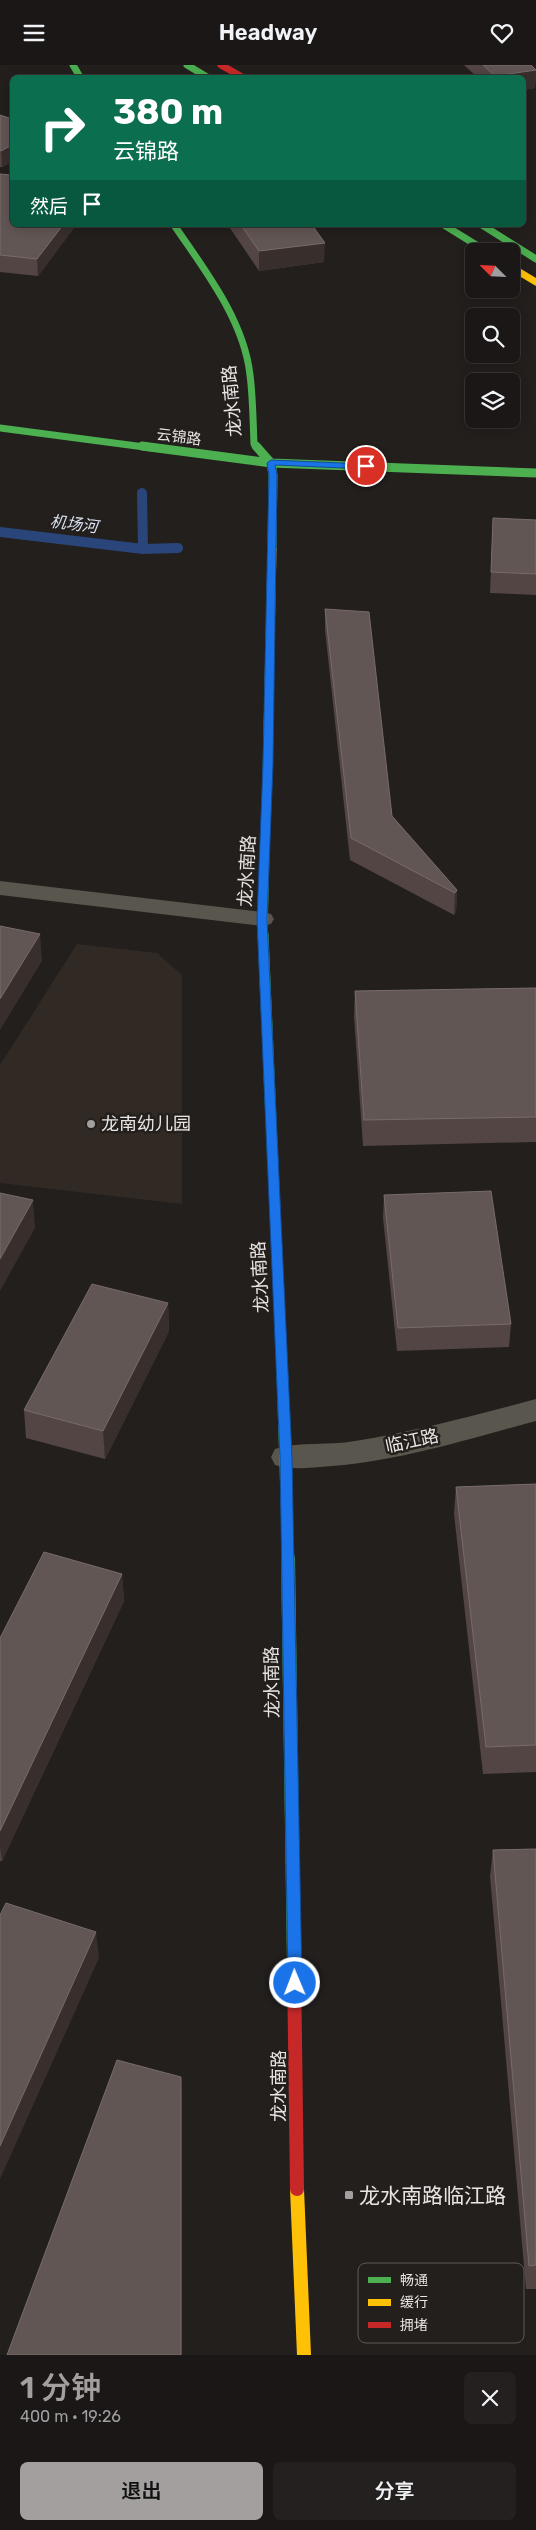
<!DOCTYPE html>
<html lang="zh">
<head>
<meta charset="utf-8">
<style>
	body { margin:0; font-family:Rubik,"Noto Sans SC",sans-serif; background:#23201f; color:#f1f3f6; height:100vh; display:flex; flex-direction:column; font-size:19px; white-space:nowrap }
	* { box-sizing:border-box; margin:0 }
	p { font-size:16px; color:#9f9fa1 }
	.icon { flex:none; width:28px; height:28px; fill:none; stroke:currentColor; stroke-width:2; stroke-linecap:round; stroke-linejoin:round }
	.map { position:relative; height:2290px; overflow:hidden }
	.drawer { display:flex; flex-direction:column; background:#1a1716; flex:1 }
	.drawer>* { flex:none }
	.top-card { position:absolute; left:10px; top:10px; width:516px; height:152px; border-radius:8px; box-shadow:0 2px 12px #0003,0 0 0 1px #383635; background:#0b6e4f; color:#fff; overflow:hidden }
	.needle { width:32px; rotate:294deg }
	.tools { position:absolute; left:465px; top:178px; display:grid; gap:10px }
	.tools a { display:grid; place-items:center; width:55px; height:55px; border-radius:8px; background:#1a1716; box-shadow:0 2px 12px #0003,0 0 0 1px #383635; font-size:25px }
	.pin { position:absolute; display:grid; place-items:center; width:42px; height:42px; color:#fff; margin:-21px; border:2px solid #fff; border-radius:50%; box-shadow:0 1px 5px #0007 }
	.me { position:absolute; width:55px; margin:-28px; rotate:359deg; stroke-linejoin:round; filter:drop-shadow(0 0 4px #0008) }
	.turn { display:flex; align-items:center; gap:18px; height:105px; padding:0 20px; font-size:22px }
	.turn .icon { width:65px; height:65px; stroke-width:2.5 }
	.turn b { display:block; font-size:35px; line-height:42px }
	.then { display:flex; align-items:center; height:48px; padding:0 20px; background:#0003; gap:10px; font-size:19px }
	.round { display:grid; place-items:center; flex:none; width:52px; height:52px; border-radius:8px; background:#23201f }
	.overview { display:flex; align-items:center; justify-content:space-between; height:85px; padding:0 20px }
	h1 { font-size:30px; font-weight:600; line-height:38px; color:#a29f9e }
	.cta { display:flex; gap:10px; margin-top:auto; padding:10px 20px }
	.cta a { flex:1; height:58px; border-radius:8px; background:#a29f9e; color:#111; font-size:20px; font-weight:600; line-height:58px; text-align:center }
	.cta a+a { background:#23201f; color:#f1f3f6 }
	header { display:flex; justify-content:space-between; align-items:center; height:65px; padding:0 20px; background:#1a1716; font-size:22px; font-weight:600 }
	.map>svg:first-child { display:block }
	.built { fill:#312924 }
	.lines { fill:none; stroke-linecap:round; stroke-linejoin:round }
	.stream { stroke:#2a457a; stroke-width:10 }
	.street { fill:#59564d; fill-rule:evenodd }
	.fast-far3 { stroke:#4caf50; stroke-width:7 }
	.fast-far2 { stroke:#4caf50; stroke-width:9 }
	.fast-far1 { stroke:#4caf50; stroke-width:11 }
	.fast { stroke:#4caf50; stroke-width:14 }
	.slow-far2 { stroke:#ffc107; stroke-width:7 }
	.slow-far1 { stroke:#ffc107; stroke-width:9 }
	.slow { stroke:#ffc107; stroke-width:14 }
	.jam-far2 { stroke:#c62828; stroke-width:7 }
	.jam-far1 { stroke:#c62828; stroke-width:11 }
	.jam { stroke:#c62828; stroke-width:14 }
	.wall { fill:#524543 }
	.shaded-wall { fill:#382f2d }
	.building { fill:#625654; stroke:#776c6b }
	.route { fill:#1a73e8; stroke:#114b97 }
	.poi-dot { fill:#a29f9e; stroke:#231f1c; stroke-width:2 }
	.labels { text-anchor:middle; dominant-baseline:central; stroke-width:5; stroke-linejoin:round; paint-order:stroke }
	.far-street-label { font-size:15px; fill:#e7e4e3; stroke:#231f1c }
	.far-water-label { font-size:16px; font-style:italic; fill:#d8e2f3; stroke:#231f1c }
	.street-label { font-size:18px; fill:#e7e4e3; stroke:#231f1c }
	.poi-label { font-size:18px; fill:#e7e4e3; stroke:#231f1c; text-anchor:start }
	.near-poi-label { font-size:21px; fill:#e7e4e3; stroke:#231f1c; text-anchor:start }
	.key { fill:#231f1c; stroke:#5e5a58; stroke-width:1 }
	.key-label { font-size:14px; fill:#e7e4e3 }
</style>
</head>
<body>
<header><svg class="icon" aria-label="menu" viewBox="0 0 24 24"><path d="M4 6h16M4 12h16M4 18h16"/></svg>Headway<svg class="icon" aria-label="heart" viewBox="0 0 24 24"><path d="M12 20l-8-8c-3-5 5-10 8-4 3-6 11-1 8 4z"/></svg></header>
<div class="map">
<svg width="536" height="2290" viewBox="0 0 536 2290">
	<rect width="100%" height="100%" fill="#221f1d"/>
	<path class="built" d="M 77,879 L 157,888 L 182,910 L 182,1139 L 0,1118 L 0,1000 Z"/>
	<g class="lines">
		<path class="stream" d="M 142,428 L 143,484
			M 0,467 L 143,484 L 178,483"/>
		<path class="street" d="M 0,816 L 262,847 L 271,849 L 274,854 L 271,859 L 262,861 L 0,830 Z
			M 536,1334 L 536,1356 C 465,1375 394,1398 320,1402 C 305,1403 290,1405 275,1400 L 271,1392 L 275,1384 C 301,1376 328,1381 355,1376 C 416,1366 476,1350 536,1334 Z"/>
		<path class="fast-far3" d="M 73,0 L 80,12
			M 187,0 L 207,12
			M 174,160 C 204,204 244,255 250,310 C 253,333 253,356 254,379 L 257,383
			M 444,160 L 486,186
			M 482,160 L 536,194
			M 0,363 L 152,383"/>
		<path class="fast-far2" d="M 142,381 L 271,398 L 536,408
			M 256,381 L 271,398 L 273,410 L 272,484
			M 263,871 L 268,668"/>
		<path class="fast-far1" d="M 263,869 L 273,1101
			M 281,1278 L 288,1494"/>
		<path class="fast" d="M 288,1493 L 294,1901"/>
		<path class="slow-far2" d="M 511,202 L 536,217"/>
		<path class="slow-far1" d="M 268,668 L 272,484"/>
		<path class="slow" d="M 297,2124 L 304,2290"/>
		<path class="jam-far2" d="M 221,0 L 242,12"/>
		<path class="jam-far1" d="M 273,1101 L 281,1278"/>
		<path class="jam" d="M 294,1901 L 297,2124"/>
	</g>
	<path class="wall" d="M 464,0 L 531,0 L 536,5 L 535,23 L 524,25 L 524,12 L 477,12 Z
		M 0,50 L 12,54 L 12,97 L 2,102 L 0,102 Z
		M 0,109 L 76,160 L 38,211 L 0,207 Z
		M 228,160 L 312,160 L 324,197 L 259,206 Z
		M 493,453 L 536,455 L 536,530 L 490,528 Z
		M 325,544 L 392,751 L 457,825 L 456,847 L 454,850 L 350,795 L 325,565 Z
		M 536,923 L 536,1077 L 363,1081 L 354,951 L 355,926 Z
		M 384,1130 L 511,1259 L 509,1282 L 397,1286 L 383,1153 Z
		M 168,1238 L 169,1266 L 105,1394 L 26,1373 L 24,1345 Z
		M 536,1419 L 536,1707 L 483,1709 L 454,1449 L 456,1422 Z
		M 122,1509 L 124,1536 L 2,1796 L 0,1796 L 0,1573 Z
		M 536,1784 L 536,2224 L 526,2224 L 490,1811 L 493,1785 Z"/>
	<path class="shaded-wall" d="M 536,5 L 535,23 L 524,25 L 524,12 L 495,12 L 495,11 Z
		M 12,80 L 12,97 L 2,102 L 1,86 Z
		M 63,160 L 76,160 L 38,211 L 37,194 Z
		M 325,178 L 324,197 L 259,206 L 259,186 Z
		M 457,825 L 456,847 L 454,850 L 455,828 Z
		M 40,869 L 42,896 L 0,965 L 0,934 Z
		M 33,1135 L 35,1163 L 0,1226 L 0,1194 Z
		M 168,1238 L 169,1266 L 105,1394 L 103,1366 Z
		M 122,1509 L 124,1536 L 2,1796 L 0,1782 L 0,1766 Z
		M 96,1867 L 99,1893 L 0,2114 L 0,2081 Z
		M 181,2012 L 182,2033 L 182,2290 L 181,2290 Z"/>
	<path class="building" d="M 483,0 L 531,0 L 536,5 L 495,11 Z
		M 0,50 L 12,54 L 12,80 L 1,86 L 0,85 Z
		M 0,109 L 12,110 L 12,160 L 63,160 L 37,194 L 0,190 Z
		M 241,160 L 312,160 L 325,178 L 259,186 Z
		M 493,453 L 536,455 L 536,509 L 491,507 Z
		M 325,544 L 369,547 L 392,751 L 457,825 L 455,828 L 351,773 Z
		M 0,861 L 40,869 L 0,934 Z
		M 536,923 L 536,1052 L 364,1055 L 355,926 Z
		M 491,1126 L 511,1259 L 398,1263 L 384,1130 Z
		M 0,1128 L 33,1135 L 0,1194 Z
		M 92,1219 L 168,1238 L 103,1366 L 24,1345 Z
		M 536,1419 L 536,1680 L 486,1682 L 456,1422 Z
		M 44,1487 L 122,1509 L 0,1766 L 0,1573 Z
		M 536,1784 L 536,2200 L 529,2201 L 493,1785 Z
		M 6,1838 L 96,1867 L 0,2081 L 0,1850 Z
		M 117,1995 L 181,2012 L 181,2290 L 7,2290 Z"/>
	<path class="route" d="M 271,395 L 366,399 L 370,401 L 366,404 L 275,400 L 277,410 L 273,699 L 267,854 L 292,1392 L 302,1918 L 300,1923 L 295,1924 L 290,1923 L 288,1918 L 280,1392 L 257,854 L 263,699 L 269,410 L 267,398 Z"/>
	<g class="poi-dot">
		<circle cx="91" cy="1059" r="5"/>
		<rect x="344" y="2125" width="10" height="10" rx="2.5"/>
	</g>
	<g class="labels">
		<g class="far-street-label">
			<text transform="translate(179 372) rotate(7)">云锦路</text>
		</g>
		<g class="far-water-label">
			<text transform="translate(74 459) rotate(7)">机场河</text>
		</g>
		<g class="street-label">
			<text transform="translate(232 336) rotate(-95)">龙水南路</text>
			<text transform="translate(247 806) rotate(-87)">龙水南路</text>
			<text transform="translate(260 1212) rotate(-93)">龙水南路</text>
			<text transform="translate(412 1376) rotate(-12)">临江路</text>
			<text transform="translate(272 1617) rotate(-91)">龙水南路</text>
			<text transform="translate(279 2021) rotate(-90)">龙水南路</text>
		</g>
		<g class="poi-label">
			<text x="101" y="1059">龙南幼儿园</text>
		</g>
		<g class="near-poi-label">
			<text x="359" y="2130">龙水南路临江路</text>
		</g>
	</g>
	<rect x="358" y="2198" width="166" height="80" rx="8" class="key"/>
	<rect x="368" y="2212" width="23" height="6" fill="#4caf50"/>
	<rect x="368" y="2234" width="23" height="7" fill="#ffc107"/>
	<rect x="368" y="2257" width="23" height="6" fill="#c62828"/>
	<g class="key-label">
		<text x="400" y="2220">畅通</text>
		<text x="400" y="2242">缓行</text>
		<text x="400" y="2265">拥堵</text>
	</g>
</svg>
<div class="tools">
<a><svg class="needle" viewBox="-14 -14 28 28"><path d="M0-13l5 13h-10z" fill="#e53935"/><path d="M0 13l5-13h-10z" fill="#9f9fa1"/></svg></a>
<a><svg class="icon" aria-label="search" viewBox="0 0 24 24"><circle cx="10" cy="10" r="6"/><path d="M15 15l6 6"/></svg></a>
<a><svg class="icon" aria-label="layers" viewBox="0 0 24 24"><path d="M12 4l9 5-9 5-9-5zM3 14l9 5 9-5"/></svg></a>
</div>
<div class="pin" style="left:366px;top:401px;background:#d93025"><svg class="icon" aria-label="arrive" viewBox="0 0 24 24"><path d="M6 21V4h12l-3 4 3 4H6"/></svg></div>
<svg class="me" style="left:295px;top:1918px" viewBox="-20 -20 40 40"><circle r="17" fill="#1a73e8" stroke="#fff" stroke-width="3"/><path d="M0-11L8 9 0 5-8 9z" fill="#fff"/></svg>
<div class="top-card">
<div class="turn"><svg class="icon" aria-label="right" viewBox="0 0 24 24"><path d="M7 20v-9h11M14 6l5 5-5 5"/></svg><div><b>380 m</b>云锦路</div></div>
<div class="then">然后<svg class="icon" aria-label="arrive" viewBox="0 0 24 24"><path d="M6 21V4h12l-3 4 3 4H6"/></svg></div>
</div>
</div>
<section class="drawer">
<div class="overview"><div><h1>1 分钟</h1><p>400 m · 19:26</p></div><a class="round"><svg class="icon" aria-label="close" viewBox="0 0 24 24"><path d="M6 6l12 12M18 6L6 18"/></svg></a></div>
<div class="cta"><a>退出</a><a>分享</a></div>
</section>
</body>
</html>
